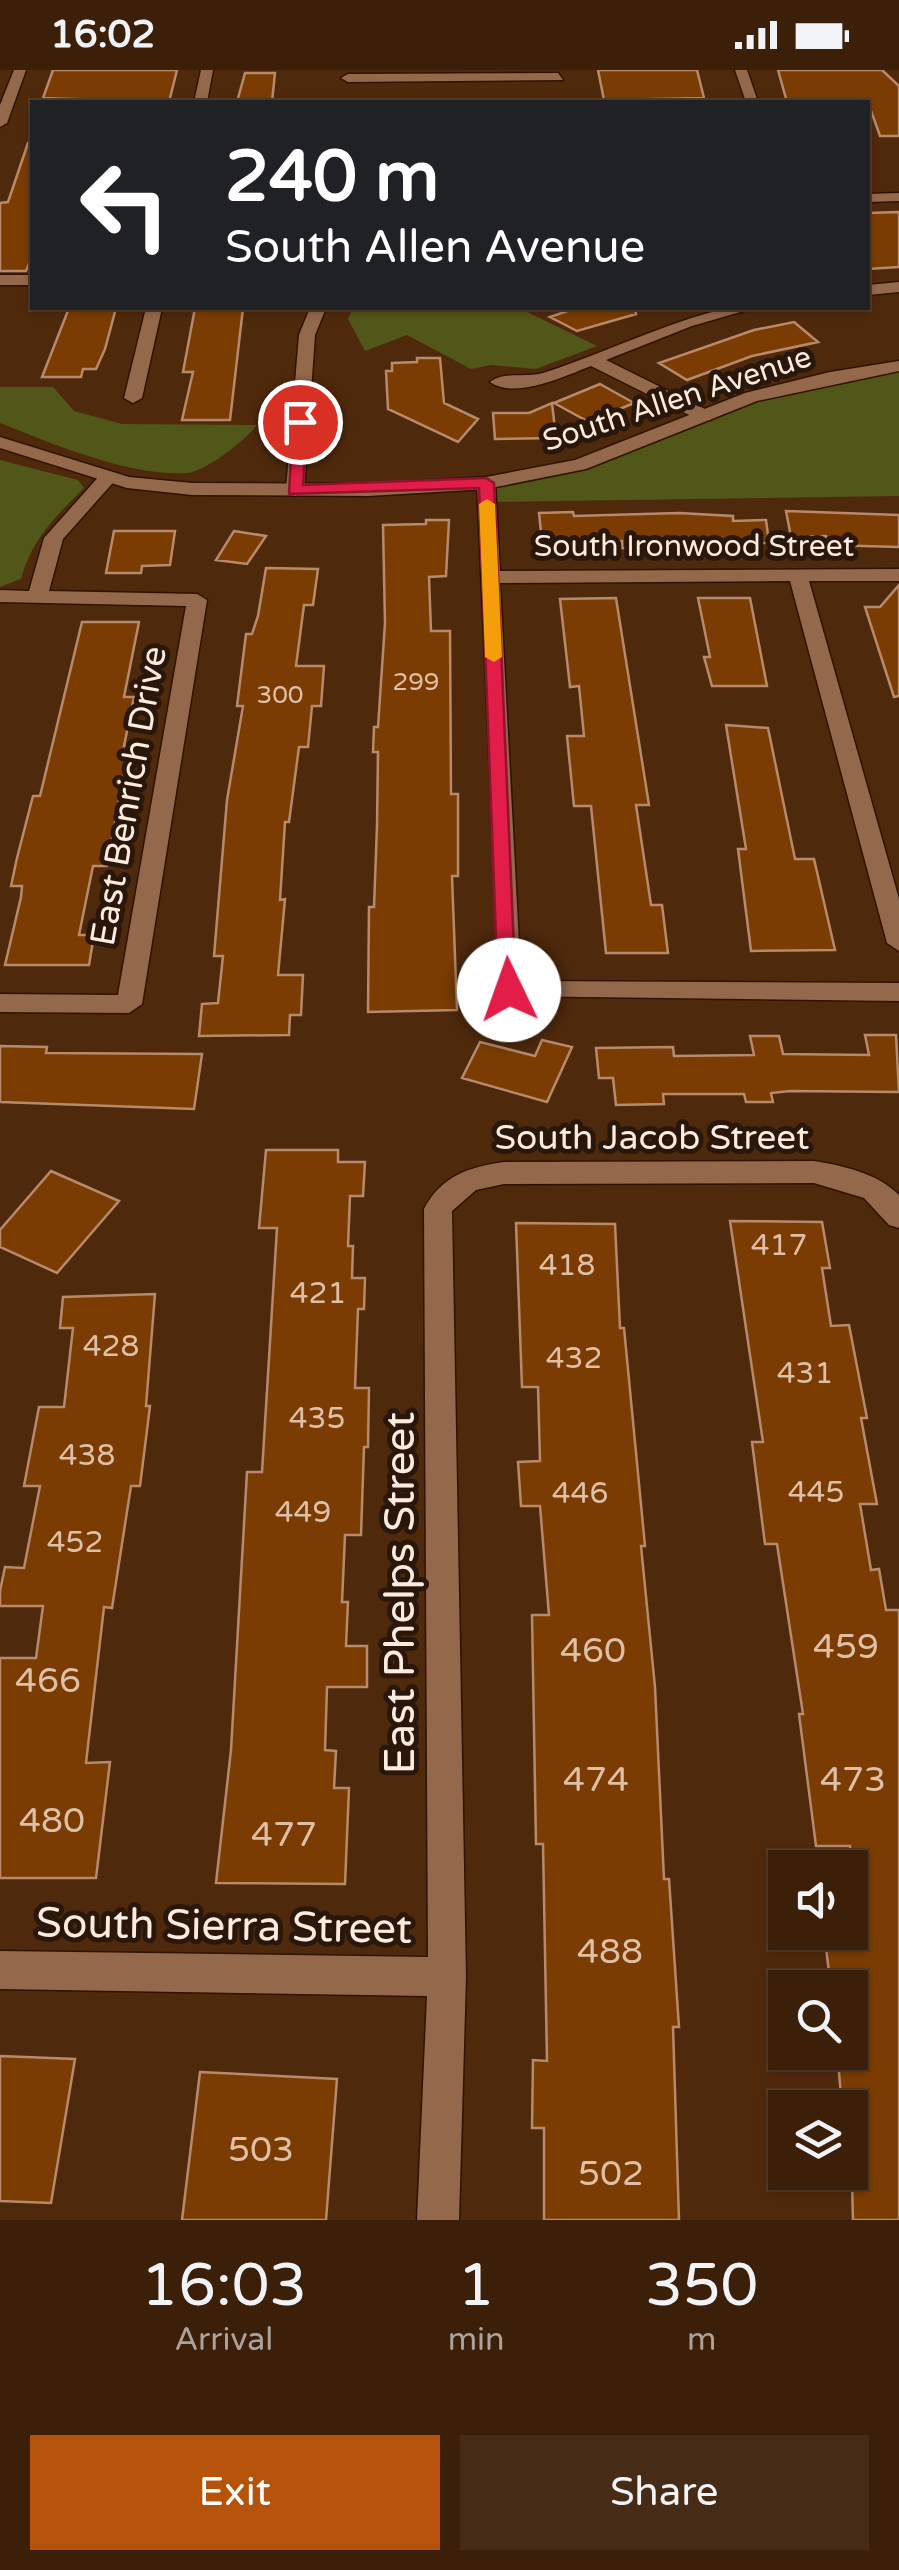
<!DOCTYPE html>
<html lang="en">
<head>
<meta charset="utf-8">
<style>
	body { margin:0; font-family:"Varela Round",sans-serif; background:#462c17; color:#f1f3f6; height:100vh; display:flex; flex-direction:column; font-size:38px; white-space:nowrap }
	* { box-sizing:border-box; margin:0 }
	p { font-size:32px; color:#aca29c }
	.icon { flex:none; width:55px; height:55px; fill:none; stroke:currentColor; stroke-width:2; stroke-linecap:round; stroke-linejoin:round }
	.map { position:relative; height:2150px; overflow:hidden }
	.side { display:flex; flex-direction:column; background:#3b1f09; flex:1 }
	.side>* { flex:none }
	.guide { position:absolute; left:30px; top:30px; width:840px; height:210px; border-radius:0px; box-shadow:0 2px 8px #0004,0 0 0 2px #543d2a; background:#202124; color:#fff; overflow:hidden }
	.fabs { position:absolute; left:768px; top:1780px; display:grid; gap:20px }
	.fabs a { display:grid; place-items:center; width:100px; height:100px; border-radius:0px; background:#3b1f09; box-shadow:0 2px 8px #0004,0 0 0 2px #543d2a; font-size:50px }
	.pin { position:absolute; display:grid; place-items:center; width:85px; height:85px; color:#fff; margin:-42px; border:5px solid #fff; border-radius:50%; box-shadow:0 2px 10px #0007 }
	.me { position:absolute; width:110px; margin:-55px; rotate:357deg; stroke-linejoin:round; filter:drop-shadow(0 0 8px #0008) }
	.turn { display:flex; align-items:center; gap:35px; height:210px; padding:0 30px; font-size:45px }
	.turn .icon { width:130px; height:130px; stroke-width:2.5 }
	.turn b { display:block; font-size:70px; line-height:85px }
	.eta { display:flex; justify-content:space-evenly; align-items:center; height:170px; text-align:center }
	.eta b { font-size:60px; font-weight:600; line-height:70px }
	.primary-button { display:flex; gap:20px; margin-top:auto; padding:20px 30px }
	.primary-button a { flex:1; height:115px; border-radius:0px; background:#b45309; color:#fff; font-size:40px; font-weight:600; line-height:115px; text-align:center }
	.primary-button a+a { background:#462c17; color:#f1f3f6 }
	.status { display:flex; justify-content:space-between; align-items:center; height:70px; padding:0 50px; background:#3b1f09; direction:ltr }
	.status svg { height:28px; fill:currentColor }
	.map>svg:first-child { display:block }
	.green { fill:#515619 }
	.building { fill:#7a3c02; stroke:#b78a6c; stroke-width:2.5 }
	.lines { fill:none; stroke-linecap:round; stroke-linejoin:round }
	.minor-casing { stroke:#2f1300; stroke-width:3 }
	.tertiary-casing { stroke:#2f1300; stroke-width:3 }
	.minor { fill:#93684b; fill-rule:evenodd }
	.tertiary { fill:#93684b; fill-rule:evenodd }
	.route { fill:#e11d48; stroke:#92132f; stroke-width:2.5 }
	.slow { fill:#f59e0b }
	.labels { text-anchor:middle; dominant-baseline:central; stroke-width:10; stroke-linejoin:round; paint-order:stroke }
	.far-number-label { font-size:25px; fill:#debfa7 }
	.far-street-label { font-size:30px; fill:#ffebde; stroke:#29170c }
	.number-label { font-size:30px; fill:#debfa7 }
	.street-label { font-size:35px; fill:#ffebde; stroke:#29170c }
	.near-number-label { font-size:35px; fill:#debfa7 }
	.near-street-label { font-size:42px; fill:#ffebde; stroke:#29170c }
</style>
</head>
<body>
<div class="status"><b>16:02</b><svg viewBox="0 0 49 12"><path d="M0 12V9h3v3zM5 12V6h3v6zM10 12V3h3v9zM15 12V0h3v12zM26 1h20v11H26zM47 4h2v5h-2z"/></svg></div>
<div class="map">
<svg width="899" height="2150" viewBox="0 0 899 2150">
	<rect width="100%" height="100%" fill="#4f290c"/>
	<path class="green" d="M 353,238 L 519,238 L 597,276 L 536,299 L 491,295 L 471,299 L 407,265 L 365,281 L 348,249 Z
		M 899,296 L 899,426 L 487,432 L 486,413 L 580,395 L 751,327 Z
		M 0,317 L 53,317 L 74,341 L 122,354 L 257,355 C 246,370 206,401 188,403 C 131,407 53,374 0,353 Z
		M 0,390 L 78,410 L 84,418 C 55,447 32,469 21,509 L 0,517 Z"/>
	<path class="building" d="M 53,0 L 177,0 L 169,32 L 43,28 Z
		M 598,0 L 697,0 L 704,28 L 604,30 Z
		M 778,0 L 882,0 L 899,16 L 899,66 L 880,66 L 868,32 L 787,32 Z
		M 245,3 L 275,3 L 272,32 L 237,32 Z
		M 28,73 L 32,74 L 32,186 L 26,201 L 0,201 L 0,133 L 8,132 Z
		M 899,142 L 899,197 L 868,199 L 868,143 Z
		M 69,238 L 116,238 L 105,279 L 96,299 L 83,299 L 81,307 L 42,307 Z
		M 195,238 L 243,238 L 230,350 L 182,350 L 193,302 L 183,302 Z
		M 576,238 L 635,238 L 636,244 L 577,261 L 550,247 Z
		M 794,252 L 818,272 L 752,286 L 687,310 L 659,293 L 754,260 Z
		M 417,288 L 440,288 L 444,333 L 478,349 L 458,372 L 388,339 L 386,301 L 392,301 L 392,293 L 417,292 Z
		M 600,314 L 634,333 L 589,352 L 554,333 Z
		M 552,333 L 556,368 L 495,369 L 493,343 L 529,343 Z
		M 786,441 L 899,445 L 899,477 L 827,475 L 826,466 L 791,467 Z
		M 573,442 L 574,446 L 679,443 L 733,446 L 733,451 L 766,450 L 769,473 L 735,473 L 733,479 L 653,479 L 622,478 L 622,471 L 542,472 L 539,443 Z
		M 426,450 L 449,450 L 446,506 L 429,507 L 431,561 L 450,561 L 451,724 L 458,724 L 458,806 L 452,806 L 457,940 L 368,942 L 369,837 L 374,837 L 377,756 L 378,682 L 373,682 L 374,657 L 378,657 L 385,553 L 383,455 L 426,454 Z
		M 114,461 L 175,461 L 170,495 L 142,496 L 141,503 L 106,503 Z
		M 234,461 L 266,466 L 247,494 L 216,490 Z
		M 266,498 L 318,499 L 313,535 L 304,535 L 296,596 L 324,596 L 321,636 L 312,636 L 308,677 L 299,677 L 289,752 L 285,752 L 280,830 L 285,829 L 278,905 L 303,905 L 301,945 L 290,945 L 289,965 L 199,966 L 202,934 L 218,933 L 223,886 L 214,886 L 227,730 L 243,636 L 237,636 L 246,564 L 252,564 L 258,546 Z
		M 899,515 L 899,626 L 894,627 L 865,537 L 880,537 Z
		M 616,528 L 649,735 L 636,735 L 651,835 L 662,835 L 668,883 L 606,883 L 591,736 L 574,736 L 567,666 L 584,666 L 579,616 L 570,617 L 560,529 Z
		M 698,528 L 750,528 L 767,616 L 712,616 L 704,587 L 710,587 Z
		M 82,552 L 139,552 L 124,627 L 134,627 L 124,676 L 129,676 L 107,796 L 93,796 L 79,865 L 94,865 L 89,895 L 5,895 L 21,827 L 22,816 L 11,816 L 17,788 L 33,726 L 40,726 Z
		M 726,655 L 768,658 L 795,789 L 814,789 L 835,880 L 751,881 L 738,779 L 746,779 Z
		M 865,965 L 896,965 L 899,1022 L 790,1021 L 771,1023 L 773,1032 L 746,1032 L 744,1024 L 663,1024 L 664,1034 L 616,1035 L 613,1008 L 599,1008 L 596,978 L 673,977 L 674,986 L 754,985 L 750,966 L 779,966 L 783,984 L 869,985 Z
		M 542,970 L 572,977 L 547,1032 L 462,1008 L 480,972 L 535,986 Z
		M 0,976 L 47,977 L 46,983 L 202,984 L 194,1039 L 0,1032 Z
		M 266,1080 L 338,1080 L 338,1092 L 365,1092 L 363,1126 L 350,1126 L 348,1176 L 353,1176 L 352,1208 L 365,1208 L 364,1239 L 358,1239 L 355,1318 L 369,1318 L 368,1377 L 364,1377 L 361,1465 L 345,1465 L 342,1532 L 348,1532 L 346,1576 L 367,1576 L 367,1617 L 327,1617 L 325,1680 L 336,1681 L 334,1718 L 349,1718 L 345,1814 L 216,1813 L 231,1680 L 247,1402 L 262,1402 L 277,1158 L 259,1158 Z
		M 51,1101 L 119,1131 L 57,1203 L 0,1177 L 0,1160 Z
		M 730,1151 L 822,1152 L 830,1198 L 822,1198 L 831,1256 L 849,1255 L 867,1348 L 861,1348 L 877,1434 L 860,1434 L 871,1500 L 879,1499 L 886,1540 L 899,1540 L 899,2150 L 853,2150 L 850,2038 L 842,2038 L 838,1990 L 850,1991 L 850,1918 L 831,1918 L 824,1862 L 850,1862 L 850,1776 L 816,1776 L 799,1644 L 803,1644 L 777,1474 L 765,1474 L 752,1372 L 763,1372 Z
		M 516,1153 L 615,1154 L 620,1258 L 624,1258 L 645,1476 L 641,1476 L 655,1617 L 664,1809 L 669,1809 L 679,1957 L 673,1957 L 679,2150 L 544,2150 L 544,2058 L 532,2058 L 533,1990 L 547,1991 L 543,1774 L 536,1774 L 532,1545 L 549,1545 L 540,1436 L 521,1436 L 518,1392 L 540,1391 L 538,1317 L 522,1317 Z
		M 155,1224 L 146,1336 L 150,1336 L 140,1416 L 131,1416 L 112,1538 L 104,1537 L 86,1693 L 110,1692 L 96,1808 L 0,1808 L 0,1588 L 36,1588 L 43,1536 L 0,1536 L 0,1521 L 5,1497 L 24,1498 L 40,1416 L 24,1416 L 39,1337 L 64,1337 L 73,1258 L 60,1258 L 63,1227 Z
		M 0,1986 L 75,1989 L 51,2133 L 0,2131 Z
		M 200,2002 L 337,2009 L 326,2150 L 182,2150 Z"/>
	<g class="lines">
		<g class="minor-casing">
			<path id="minor" d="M 14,0 L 26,0 L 7,53 L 0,57 L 0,35 Z
				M 201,0 L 213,0 L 207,32 L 194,32 Z
				M 735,0 L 747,0 L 758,32 L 746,32 Z
				M 558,3 L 563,10 L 348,12 L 341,8 L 348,4 Z
				M 899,123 L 899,131 L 868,132 L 868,124 Z
				M 0,205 L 32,205 L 32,215 L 0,215 Z
				M 899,212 L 899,222 L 868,225 L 868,215 Z
				M 146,238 L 162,238 L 142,328 L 133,333 L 124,328 Z
				M 310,238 L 326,238 L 315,265 L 304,420 L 295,426 L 286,420 L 299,265 Z
				M 728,238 L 754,238 L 692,256 L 606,290 L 711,342 L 711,350 L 699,350 L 591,296 C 565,306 515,330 490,312 C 504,301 526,308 543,303 C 606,283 663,253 728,238 Z
				M 109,401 L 118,407 L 63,469 L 49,521 L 197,524 L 207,530 L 142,934 L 129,943 L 0,942 L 0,924 L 118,925 L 186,536 L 0,532 L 0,520 L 29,521 L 44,468 L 102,403 Z
				M 486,407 L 495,413 L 500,501 L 899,499 L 899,511 L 809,511 L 899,829 L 899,881 L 887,873 L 790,511 L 500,513 L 521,911 L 899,913 L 899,931 L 500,926 L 477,413 Z
				M 814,1091 C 844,1096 877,1103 899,1125 L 899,1158 L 889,1155 L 864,1128 L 814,1113 L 504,1114 L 476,1120 L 452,1141 L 466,1907 L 459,2150 L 417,2150 L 427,1926 L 0,1919 L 0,1881 L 428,1887 L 424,1139 C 441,1106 469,1097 504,1092 Z"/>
		</g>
		<g class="tertiary-casing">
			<path id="tertiary" d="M 899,291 L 899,301 L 757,331 L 586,399 L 486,419 L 368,426 L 192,425 L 127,418 L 0,378 L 0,367 L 129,407 L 192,413 L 368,414 L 486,407 L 575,390 L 745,323 L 830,302 Z"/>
		</g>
		<use href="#minor" class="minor"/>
		<use href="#tertiary" class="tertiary"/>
	</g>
	<path class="route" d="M 300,347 L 307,352 L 303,415 L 486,408 L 494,413 L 516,925 L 502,925 L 498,920 L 479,418 L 289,424 L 293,352 Z"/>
	<path class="slow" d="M 487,429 L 495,434 L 502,587 L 494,592 L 485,587 L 479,434 Z"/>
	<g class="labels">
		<g class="far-number-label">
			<text x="416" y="612">299</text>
			<text x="280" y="625">300</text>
		</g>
		<g class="far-street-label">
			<text transform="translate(677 329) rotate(-18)">South Allen Avenue</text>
			<text x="694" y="476">South Ironwood Street</text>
		</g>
		<g class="number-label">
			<text x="779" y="1175">417</text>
			<text x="567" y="1195">418</text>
			<text x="318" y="1223">421</text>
			<text x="111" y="1276">428</text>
			<text x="574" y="1288">432</text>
			<text x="805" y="1303">431</text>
			<text x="317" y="1348">435</text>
			<text x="87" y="1385">438</text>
			<text x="816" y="1422">445</text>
			<text x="580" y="1423">446</text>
			<text x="303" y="1442">449</text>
			<text x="75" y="1472">452</text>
		</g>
		<g class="street-label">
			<text transform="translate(129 726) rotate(-80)">East Benrich Drive</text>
			<text x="652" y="1068">South Jacob Street</text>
		</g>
		<g class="near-number-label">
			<text x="846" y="1577">459</text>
			<text x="593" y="1581">460</text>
			<text x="48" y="1611">466</text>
			<text x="596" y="1710">474</text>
			<text x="853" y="1710">473</text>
			<text x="52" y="1751">480</text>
			<text x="284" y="1765">477</text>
			<text x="610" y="1882">488</text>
			<text x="261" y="2080">503</text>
			<text x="611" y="2104">502</text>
		</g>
		<g class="near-street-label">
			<text transform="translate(400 1523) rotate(-90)">East Phelps Street</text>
			<text transform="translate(224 1856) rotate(1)">South Sierra Street</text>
		</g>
	</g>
</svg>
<div class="fabs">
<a><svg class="icon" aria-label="sound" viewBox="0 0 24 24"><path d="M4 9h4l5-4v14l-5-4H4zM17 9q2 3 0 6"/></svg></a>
<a><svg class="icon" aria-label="search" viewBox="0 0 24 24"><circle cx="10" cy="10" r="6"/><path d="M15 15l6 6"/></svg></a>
<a><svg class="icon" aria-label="layers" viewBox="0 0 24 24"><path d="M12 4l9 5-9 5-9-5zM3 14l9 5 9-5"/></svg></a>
</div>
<div class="pin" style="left:300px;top:352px;background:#d93025"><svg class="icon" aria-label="arrive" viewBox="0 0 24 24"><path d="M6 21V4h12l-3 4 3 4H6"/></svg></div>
<svg class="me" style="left:509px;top:920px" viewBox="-20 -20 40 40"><circle r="19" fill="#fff"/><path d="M0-13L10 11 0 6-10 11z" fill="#e11d48"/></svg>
<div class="guide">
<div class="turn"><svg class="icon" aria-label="left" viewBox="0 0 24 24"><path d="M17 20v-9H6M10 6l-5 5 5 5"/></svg><div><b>240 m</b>South Allen Avenue</div></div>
</div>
</div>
<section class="side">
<div class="eta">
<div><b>16:03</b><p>Arrival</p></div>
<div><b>1</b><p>min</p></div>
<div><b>350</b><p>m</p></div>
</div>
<div class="primary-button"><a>Exit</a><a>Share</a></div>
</section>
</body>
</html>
